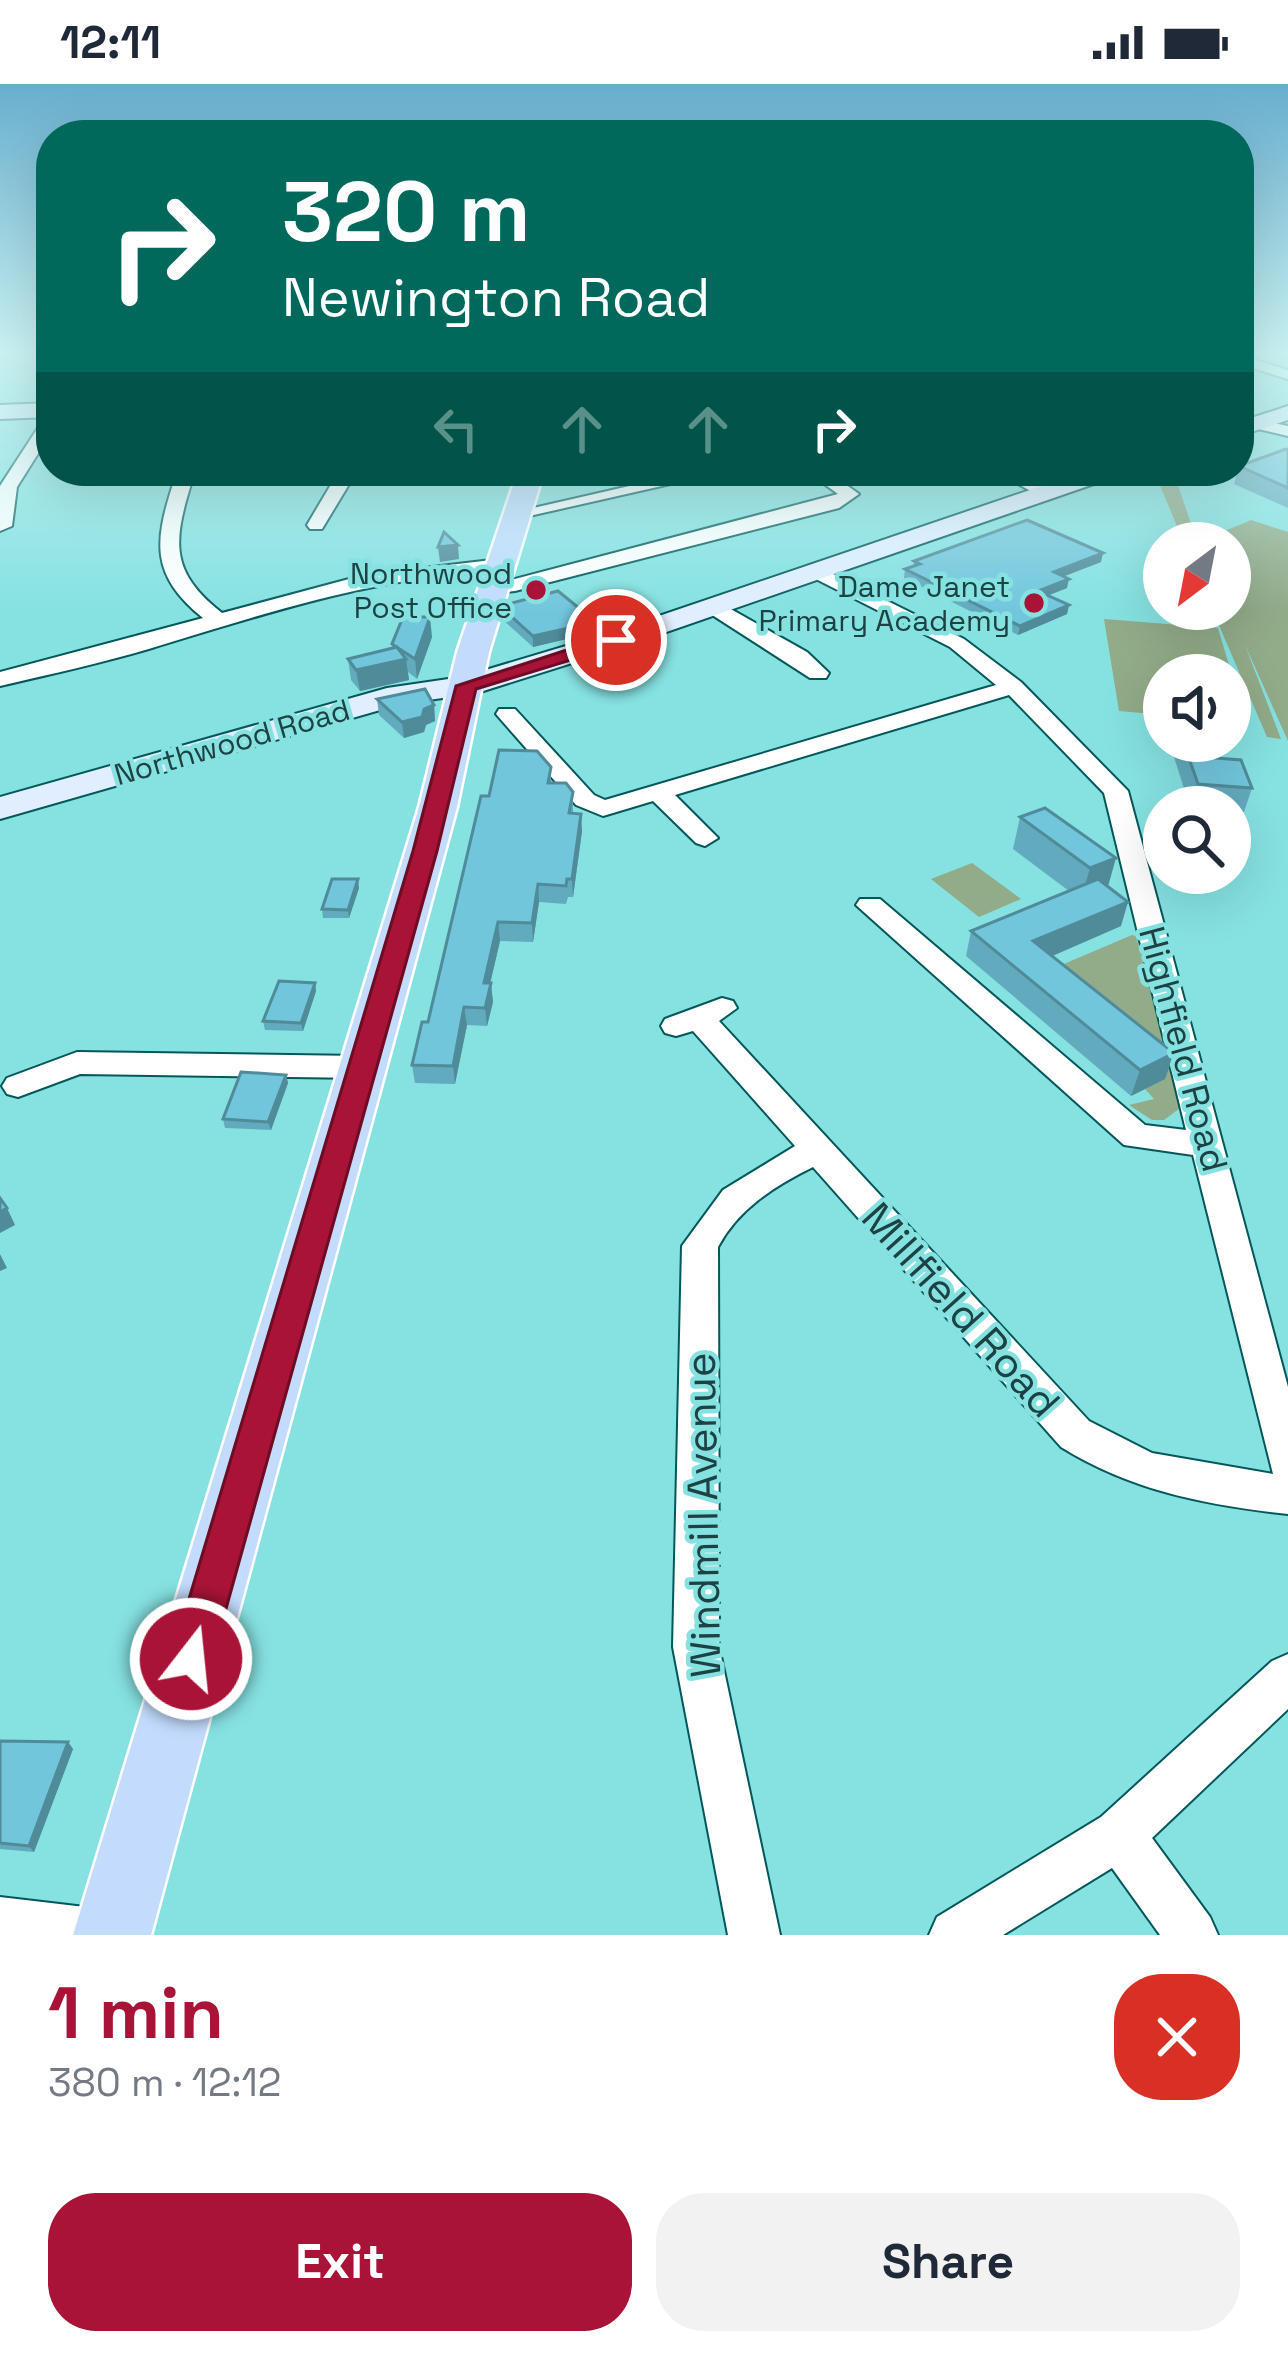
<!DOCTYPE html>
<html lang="en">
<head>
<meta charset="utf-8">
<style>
	body { margin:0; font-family:"Space Grotesk",sans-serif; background:#f2f2f3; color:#1f2937; height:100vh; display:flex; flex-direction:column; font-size:45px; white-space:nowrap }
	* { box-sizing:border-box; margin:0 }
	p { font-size:39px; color:#747a83 }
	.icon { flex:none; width:66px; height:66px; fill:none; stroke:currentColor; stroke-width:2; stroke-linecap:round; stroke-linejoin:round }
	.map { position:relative; height:1851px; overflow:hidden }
	.panel { display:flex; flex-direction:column; background:#fff; flex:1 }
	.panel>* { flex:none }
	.guide { position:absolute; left:36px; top:36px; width:1218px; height:366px; border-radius:48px; box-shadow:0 12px 48px #0002; background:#00695c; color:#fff; overflow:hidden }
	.needle { width:78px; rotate:212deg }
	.tools { position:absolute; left:1143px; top:438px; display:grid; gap:24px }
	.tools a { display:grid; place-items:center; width:108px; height:108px; border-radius:50%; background:#fff; box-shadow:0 12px 48px #0002; font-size:60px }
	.pin { position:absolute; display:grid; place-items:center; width:102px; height:102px; color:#fff; margin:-51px; border:6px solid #fff; border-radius:50%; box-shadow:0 3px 12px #0007 }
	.me { position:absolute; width:132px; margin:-66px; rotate:16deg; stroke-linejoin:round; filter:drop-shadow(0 0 9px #0008) }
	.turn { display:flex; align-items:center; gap:42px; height:252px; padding:0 48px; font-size:54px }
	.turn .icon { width:156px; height:156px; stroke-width:2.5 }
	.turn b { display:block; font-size:84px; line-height:102px }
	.lanes { display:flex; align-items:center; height:114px; padding:0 48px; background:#0003; justify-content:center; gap:60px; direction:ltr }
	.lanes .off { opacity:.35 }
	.round { display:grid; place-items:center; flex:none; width:126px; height:126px; border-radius:48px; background:#f2f2f3 }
	.summary { display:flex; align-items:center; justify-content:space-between; height:204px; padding:0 48px }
	h1 { font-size:72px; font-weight:800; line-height:90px; color:#aa1338 }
	.action { display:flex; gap:24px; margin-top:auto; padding:24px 48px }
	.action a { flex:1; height:138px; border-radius:48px; background:#aa1338; color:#fff; font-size:48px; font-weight:800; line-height:138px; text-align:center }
	.action a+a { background:#f2f2f3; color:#1f2937 }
	.status { display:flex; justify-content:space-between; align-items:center; height:84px; padding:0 60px; background:#fff; direction:ltr }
	.status svg { height:33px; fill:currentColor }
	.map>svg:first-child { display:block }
	.green { fill:#92ab88 }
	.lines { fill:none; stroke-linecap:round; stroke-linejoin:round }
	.street-casing { stroke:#045859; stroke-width:4 }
	.secondary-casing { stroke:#045859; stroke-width:4 }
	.primary-casing { stroke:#fff; stroke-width:5 }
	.street { fill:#fff; fill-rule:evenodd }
	.secondary { fill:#e1eeff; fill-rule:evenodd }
	.primary { fill:#c3dcfe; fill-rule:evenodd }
	.wall { fill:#62aabd }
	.shaded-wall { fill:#508b9a }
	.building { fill:#72c6dc; stroke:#508b9a; stroke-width:3 }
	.route { fill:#aa1338; stroke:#6e0c24; stroke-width:3 }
	.poi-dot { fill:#aa1338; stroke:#86e1e1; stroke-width:4.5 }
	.labels { text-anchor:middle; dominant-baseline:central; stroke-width:9; stroke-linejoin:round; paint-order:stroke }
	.far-poi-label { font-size:30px; fill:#1c4243; stroke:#86e1e1; text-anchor:end }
	.far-street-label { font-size:30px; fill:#1c4243; stroke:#86e1e1 }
	.street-label { font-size:36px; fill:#1c4243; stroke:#86e1e1 }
	.near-street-label { font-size:42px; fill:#1c4243; stroke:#86e1e1 }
</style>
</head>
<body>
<div class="status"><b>12:11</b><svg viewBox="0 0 49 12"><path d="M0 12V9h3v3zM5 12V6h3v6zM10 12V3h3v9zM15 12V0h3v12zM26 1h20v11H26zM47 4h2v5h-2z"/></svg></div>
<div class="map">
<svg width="1288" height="1851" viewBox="0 0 1288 1851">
	<rect width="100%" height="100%" fill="#86e1e1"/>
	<path class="green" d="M 1154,387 L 1174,389 L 1193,446 L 1220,449 L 1251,436 L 1288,448 L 1288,657 L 1245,561 L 1281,655 L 1267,653 L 1212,525 L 1230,525 L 1230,459 L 1184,459 Z
		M 1104,535 L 1218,544 L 1246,638 L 1230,636 L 1230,591 L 1164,591 L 1164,631 L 1119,627 Z
		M 972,779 L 1021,815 L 979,833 L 931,795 Z
		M 1132,851 L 1136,852 L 1180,1024 L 1164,1036 L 1152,1036 L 1129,1021 L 1154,1015 L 1145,1005 L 1164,994 L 1038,891 Z"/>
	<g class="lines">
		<g class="street-casing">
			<path id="street" d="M 1239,271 L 1288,286 L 1288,295 L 1239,280 Z
				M 51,331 L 51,349 L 17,403 L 12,442 L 0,447 L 0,402 L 45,333 Z
				M 1260,336 L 1288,342 L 1288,352 L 1254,344 L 1254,338 Z
				M 190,387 L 213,387 L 191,400 C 173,459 170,488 222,529 L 364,491 L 500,475 L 510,481 L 500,487 C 378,492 267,529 152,564 C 102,579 51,590 0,602 L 0,588 L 203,534 C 150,491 154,458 174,397 Z
				M 339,387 L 357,387 L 322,445 L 310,445 L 307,441 Z
				M 695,387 L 728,387 L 516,435 L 507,430 Z
				M 806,387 L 827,387 L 859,410 L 839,424 L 515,507 L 494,509 L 484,503 L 838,410 Z
				M 994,387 L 1017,387 L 1055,408 L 1040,412 Z
				M 815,481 L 964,555 L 1021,598 L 1128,707 L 1288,1303 L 1288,1430 C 1206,1421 1132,1407 1061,1363 L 813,1083 C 775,1102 739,1124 718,1163 L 719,1563 L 780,1851 L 728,1851 L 673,1563 L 682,1162 L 723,1106 L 795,1062 L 693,947 L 676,952 L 665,949 L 661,942 L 665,935 L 722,914 L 733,917 L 737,924 L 719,937 L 1089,1337 L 1152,1369 L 1273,1390 L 1193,1071 L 1124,1061 L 856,821 L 860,815 L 880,815 L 1145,1041 L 1186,1046 L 1104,709 L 1009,611 L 675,711 L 718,754 L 705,762 L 696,759 L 653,717 L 603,732 L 576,721 L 496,630 L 499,625 L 515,625 L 594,711 L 605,716 L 996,601 L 950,563 L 808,491 L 805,487 Z
				M 706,519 L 720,519 L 807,568 L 829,589 L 826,594 L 810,594 L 706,527 Z
				M 77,968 L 362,972 L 373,975 L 378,983 L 373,991 L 362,994 L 80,990 L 18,1013 L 7,1010 L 2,1002 L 7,994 Z
				M 1288,1570 L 1288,1625 L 1152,1754 L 1210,1833 L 1218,1851 L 1160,1851 L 1112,1784 L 1003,1851 L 929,1851 L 937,1833 L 1101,1733 L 1272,1577 Z
				M 0,1813 L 102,1825 L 120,1833 L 128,1851 L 0,1851 Z"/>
		</g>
		<g class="secondary-casing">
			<path id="secondary" d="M 51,319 L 51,333 L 0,335 L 0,321 Z
				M 1288,322 L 1288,336 L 1239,352 L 1239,338 Z
				M 1086,387 L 1121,387 L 1117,392 L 626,562 L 477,609 L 401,620 L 0,735 L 0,713 L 387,604 L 462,593 L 606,550 Z"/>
		</g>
		<g class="primary-casing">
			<path id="primary" d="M 518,387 L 544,387 L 489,568 L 457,723 L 151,1851 L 73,1851 L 419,723 L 457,568 Z"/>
		</g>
		<use href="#street" class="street"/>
		<use href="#secondary" class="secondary"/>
		<use href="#primary" class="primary"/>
	</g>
	<path class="wall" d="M 1288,366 L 1288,424 L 1234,400 L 1239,382 Z
		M 914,477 L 1101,478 L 1064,492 L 1067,504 L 1048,511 L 1069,521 L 1067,530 L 1018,551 L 904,494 L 905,485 L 913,483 Z
		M 503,525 L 596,548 L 533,563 L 503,536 Z
		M 432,553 L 417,595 L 408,588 L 409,596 L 360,607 L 351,596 L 348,575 L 393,564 L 392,560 Z
		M 377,615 L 434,621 L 435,637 L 426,641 L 424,648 L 404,654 L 379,631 Z
		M 1176,657 L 1210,657 L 1216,674 L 1252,704 L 1244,728 L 1230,727 L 1230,723 L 1190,723 L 1173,670 Z
		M 551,683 L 551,699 L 573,708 L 573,729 L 582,747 L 573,813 L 568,813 L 566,820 L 539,818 L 533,858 L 500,857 L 490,899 L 493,918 L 487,942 L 467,941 L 455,1000 L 415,999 L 412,981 L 428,938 L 489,712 Z
		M 1045,724 L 1108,803 L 1121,842 L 1052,872 L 1174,969 L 1165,995 L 1131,1012 L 966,872 L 971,847 L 1069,807 L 1013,765 L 1020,733 Z
		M 359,804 L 349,834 L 323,834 L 322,825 Z
		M 315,899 L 316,907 L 303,947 L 265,946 L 263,937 Z
		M 286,991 L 288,999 L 271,1046 L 225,1044 L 223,1035 Z
		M 0,1657 L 68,1658 L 73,1665 L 34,1768 L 0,1765 Z"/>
	<path class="shaded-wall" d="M 458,461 L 459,475 L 440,478 L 438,463 Z
		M 1103,469 L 1101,478 L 1052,497 L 1054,488 Z
		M 1069,495 L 1067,504 L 1037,516 L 1038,507 Z
		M 1069,521 L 1067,530 L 1018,551 L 1020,542 Z
		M 430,533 L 432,553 L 417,595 L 415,575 Z
		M 596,538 L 596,548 L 533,563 L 533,552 Z
		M 406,575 L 409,596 L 360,607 L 356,586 Z
		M 434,621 L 435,637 L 426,641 L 424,648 L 404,654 L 402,638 Z
		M 581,730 L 582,747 L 573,813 L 572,795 Z
		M 1116,774 L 1107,806 L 1081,816 L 1090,784 Z
		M 358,795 L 359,804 L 349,834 L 348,826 Z
		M 538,800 L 539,818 L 533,858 L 532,839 Z
		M 1128,818 L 1121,842 L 1027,883 L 1033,857 Z
		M 498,838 L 500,857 L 486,917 L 484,899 Z
		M 315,899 L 316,907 L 303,947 L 301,939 Z
		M 491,899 L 493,918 L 487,942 L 485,924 Z
		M 464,923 L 467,941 L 455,1000 L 453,982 Z
		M 1174,969 L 1165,995 L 1131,1012 L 1140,986 Z
		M 286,991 L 288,999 L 271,1046 L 268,1038 Z
		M 7,1124 L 15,1141 L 0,1149 L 0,1128 Z
		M 0,1170 L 7,1184 L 0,1187 Z
		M 68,1658 L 73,1665 L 34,1768 L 29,1762 Z"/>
	<path class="building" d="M 1286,365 L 1288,366 L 1288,404 L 1239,382 Z
		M 1027,436 L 1103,469 L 1054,488 L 1069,495 L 1038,507 L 1069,521 L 1020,542 L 905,485 L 920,480 L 914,477 Z
		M 444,448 L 458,461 L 438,463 Z
		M 558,507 L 596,538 L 533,552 L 503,525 L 504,521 Z
		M 403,533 L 430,533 L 415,575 L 392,560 Z
		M 397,563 L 406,575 L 356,586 L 348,575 Z
		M 425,605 L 434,621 L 424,625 L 422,633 L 402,638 L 377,615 Z
		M 1183,657 L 1210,657 L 1216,674 L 1241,676 L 1252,704 L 1198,700 Z
		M 499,666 L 537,667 L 551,683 L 548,699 L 566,699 L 573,708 L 569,729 L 581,730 L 572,795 L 567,795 L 566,802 L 538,800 L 532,839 L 498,838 L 484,899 L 491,899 L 485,924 L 464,923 L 453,982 L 412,981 L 422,938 L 428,938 L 481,712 L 489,712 Z
		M 1045,724 L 1116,774 L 1090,784 L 1020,733 Z
		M 332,795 L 358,795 L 348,826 L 322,825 Z
		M 1098,795 L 1128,818 L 1033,857 L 1174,969 L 1140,986 L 971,847 Z
		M 279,897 L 315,899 L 301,939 L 263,937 Z
		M 241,988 L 286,991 L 268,1038 L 223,1035 Z
		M 0,1114 L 7,1124 L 0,1128 Z
		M 0,1657 L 68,1658 L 29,1762 L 0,1759 Z"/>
	<linearGradient id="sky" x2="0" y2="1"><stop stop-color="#68aece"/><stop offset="0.51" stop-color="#c9f2f2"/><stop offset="1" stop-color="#c9f2f2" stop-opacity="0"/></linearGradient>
	<rect width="1288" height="528" fill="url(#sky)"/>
	<path class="route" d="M 616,550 L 626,556 L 623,560 L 476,605 L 437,767 L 212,1575 L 206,1590 L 191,1596 L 177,1590 L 171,1575 L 413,767 L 456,602 Z"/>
	<g class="poi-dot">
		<circle cx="536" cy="506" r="12"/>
		<circle cx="1034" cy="519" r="12"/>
	</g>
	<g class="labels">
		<g class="far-poi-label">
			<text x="512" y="489">Northwood<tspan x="512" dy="34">Post Office</tspan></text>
			<text x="1010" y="502">Dame Janet<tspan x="1010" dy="34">Primary Academy</tspan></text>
		</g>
		<g class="far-street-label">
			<text transform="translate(232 658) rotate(-16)">Northwood Road</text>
		</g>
		<g class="street-label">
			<text transform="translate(1183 965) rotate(75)">Highfield Road</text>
		</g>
		<g class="near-street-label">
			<text transform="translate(961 1226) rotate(48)">Millfield Road</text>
			<text transform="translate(703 1431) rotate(-91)">Windmill Avenue</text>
		</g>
	</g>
</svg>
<div class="tools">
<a><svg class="needle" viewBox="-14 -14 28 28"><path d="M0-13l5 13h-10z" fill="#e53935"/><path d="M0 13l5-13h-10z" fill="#747a83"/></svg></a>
<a><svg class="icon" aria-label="sound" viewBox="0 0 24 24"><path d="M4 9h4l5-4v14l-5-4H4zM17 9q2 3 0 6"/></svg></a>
<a><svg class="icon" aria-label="search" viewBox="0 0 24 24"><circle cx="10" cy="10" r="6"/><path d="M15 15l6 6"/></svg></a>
</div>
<div class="pin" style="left:616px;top:556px;background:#d93025"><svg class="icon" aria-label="arrive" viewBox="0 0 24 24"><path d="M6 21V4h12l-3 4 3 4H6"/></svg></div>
<svg class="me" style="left:191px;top:1575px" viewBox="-20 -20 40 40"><circle r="17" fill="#aa1338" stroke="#fff" stroke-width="3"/><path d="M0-11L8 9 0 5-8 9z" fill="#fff"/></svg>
<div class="guide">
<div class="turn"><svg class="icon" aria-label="right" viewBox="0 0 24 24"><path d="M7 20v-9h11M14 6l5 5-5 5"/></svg><div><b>320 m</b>Newington Road</div></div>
<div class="lanes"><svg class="icon off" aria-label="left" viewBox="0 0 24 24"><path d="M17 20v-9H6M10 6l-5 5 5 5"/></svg><svg class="icon off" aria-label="ahead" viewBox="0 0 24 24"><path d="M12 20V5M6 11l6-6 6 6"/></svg><svg class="icon off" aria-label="ahead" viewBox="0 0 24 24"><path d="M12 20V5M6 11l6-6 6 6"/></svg><svg class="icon" aria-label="right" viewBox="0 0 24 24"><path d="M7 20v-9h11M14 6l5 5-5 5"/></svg></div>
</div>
</div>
<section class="panel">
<div class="summary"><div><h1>1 min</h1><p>380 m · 12:12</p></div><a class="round" style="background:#d93025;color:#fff"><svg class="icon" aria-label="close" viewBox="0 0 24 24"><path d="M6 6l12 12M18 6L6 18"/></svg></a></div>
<div class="action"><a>Exit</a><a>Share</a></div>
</section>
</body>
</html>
